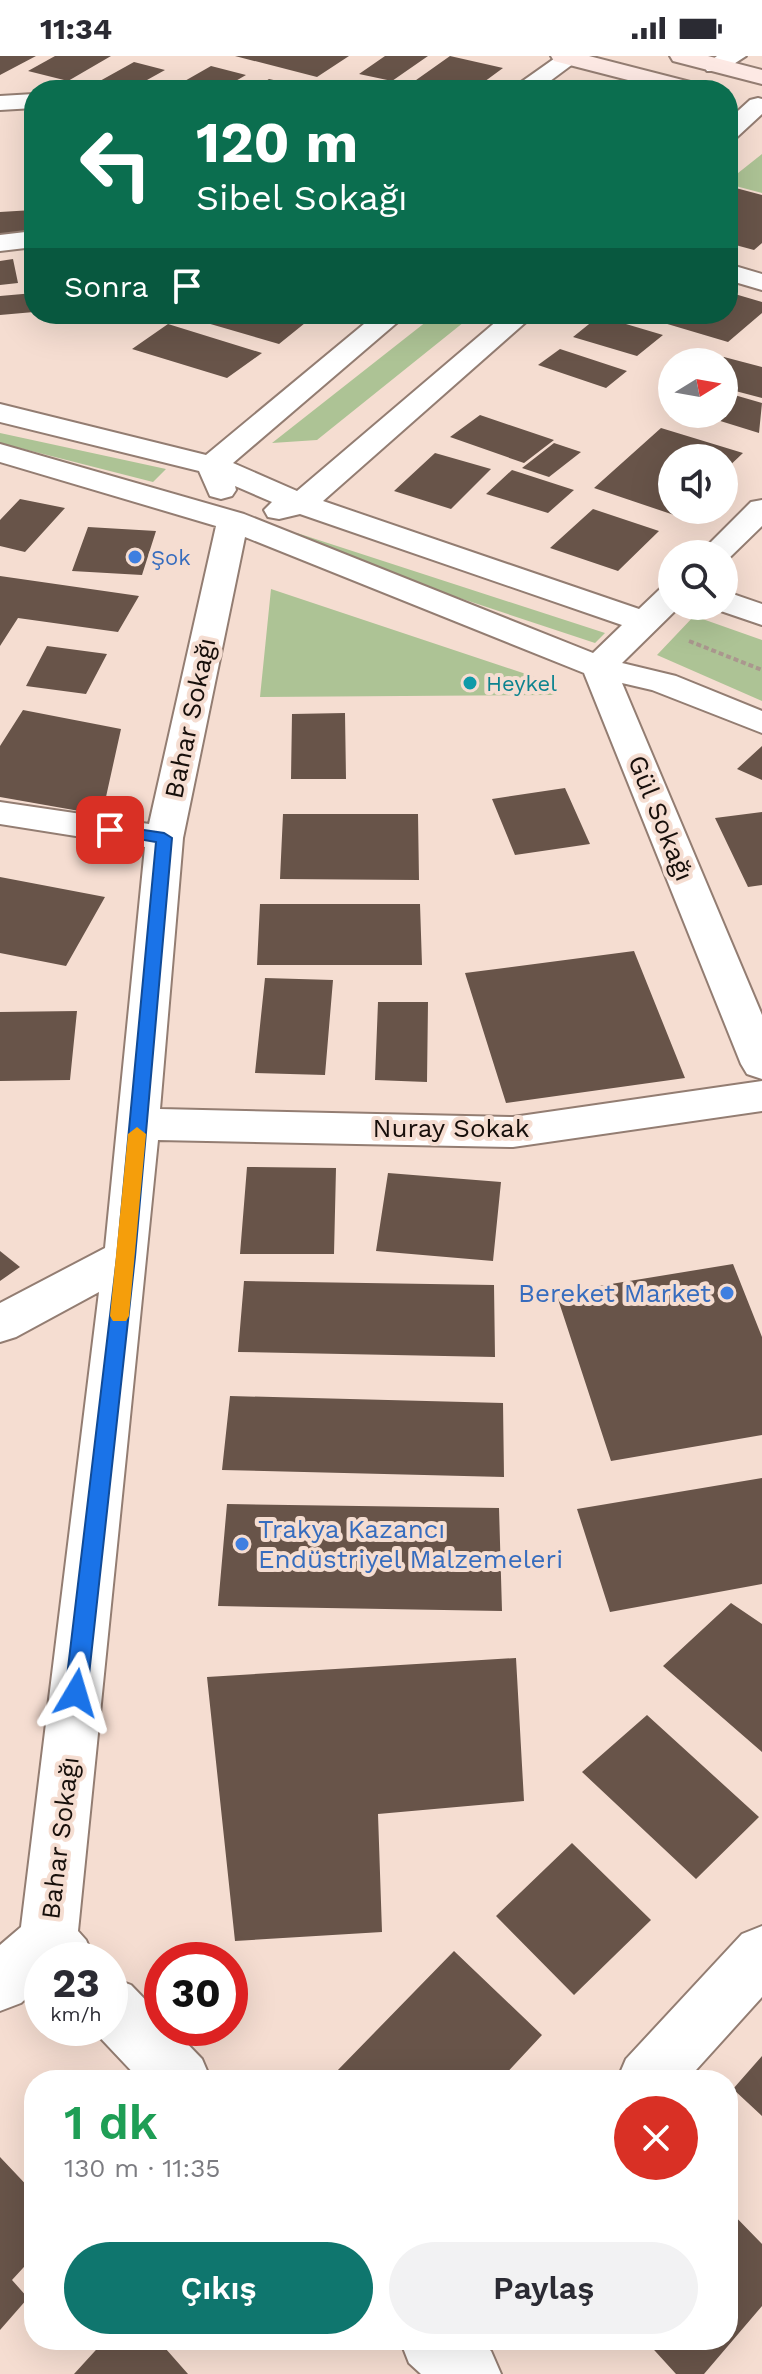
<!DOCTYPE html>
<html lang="tr">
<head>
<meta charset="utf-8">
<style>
	body { margin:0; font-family:"Work Sans",sans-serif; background:#f2f2f3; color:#2b2b33; height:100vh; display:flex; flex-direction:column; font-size:30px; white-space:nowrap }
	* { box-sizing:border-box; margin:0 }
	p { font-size:26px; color:#7c7c81 }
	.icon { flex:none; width:44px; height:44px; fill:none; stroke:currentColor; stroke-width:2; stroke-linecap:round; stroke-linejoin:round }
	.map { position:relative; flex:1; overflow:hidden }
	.drawer { position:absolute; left:24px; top:2014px; width:714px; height:280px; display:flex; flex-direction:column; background:#fff; border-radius:32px; box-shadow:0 8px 32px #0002 }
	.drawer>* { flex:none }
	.hud { position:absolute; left:24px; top:24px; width:714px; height:244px; border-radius:32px; box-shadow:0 8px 32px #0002; background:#0b6e4f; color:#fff; overflow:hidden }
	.needle { width:52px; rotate:79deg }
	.tools { position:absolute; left:658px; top:292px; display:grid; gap:16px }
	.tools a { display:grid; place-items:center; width:80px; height:80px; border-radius:50%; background:#fff; box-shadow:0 8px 32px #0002; font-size:40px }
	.speed { position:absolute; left:24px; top:1886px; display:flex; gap:16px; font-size:40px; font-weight:700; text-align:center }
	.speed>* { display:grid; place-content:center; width:104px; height:104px; border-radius:50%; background:#fff; box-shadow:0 8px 32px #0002; line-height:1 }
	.speed small { font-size:20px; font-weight:400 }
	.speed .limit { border:12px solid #d22; background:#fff; color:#111 }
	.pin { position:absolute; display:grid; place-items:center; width:68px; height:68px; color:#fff; margin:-34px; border-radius:16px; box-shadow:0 4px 12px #0006 }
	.me { position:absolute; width:88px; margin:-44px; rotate:7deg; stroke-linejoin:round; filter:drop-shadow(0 0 6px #0008) }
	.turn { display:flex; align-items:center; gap:28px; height:168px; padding:0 40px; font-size:36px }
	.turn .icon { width:104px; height:104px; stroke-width:2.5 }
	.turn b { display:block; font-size:56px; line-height:68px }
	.then { display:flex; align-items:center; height:76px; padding:0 40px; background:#0003; gap:16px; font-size:30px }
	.round { display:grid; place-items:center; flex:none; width:84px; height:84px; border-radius:42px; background:#f2f2f3 }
	.headline { display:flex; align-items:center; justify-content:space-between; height:136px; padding:0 40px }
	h1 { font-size:48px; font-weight:600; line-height:60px; color:#1e9e55 }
	.button { display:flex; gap:16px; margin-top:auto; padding:16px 40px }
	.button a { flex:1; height:92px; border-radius:48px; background:#0f766e; color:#fff; font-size:32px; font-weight:600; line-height:92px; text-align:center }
	.button a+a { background:#f2f2f3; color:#2b2b33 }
	.status { display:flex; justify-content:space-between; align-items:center; height:56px; padding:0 40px; background:#fff; direction:ltr }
	.status svg { height:22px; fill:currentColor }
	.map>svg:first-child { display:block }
	.green { fill:#adc395 }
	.building { fill:#685449 }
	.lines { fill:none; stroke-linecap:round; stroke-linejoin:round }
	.minor-casing { stroke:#937d72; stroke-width:4 }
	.secondary-casing { stroke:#937d72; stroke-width:4 }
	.path { stroke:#aa978e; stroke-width:4; stroke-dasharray:5 3; stroke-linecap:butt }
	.minor { fill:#fff; fill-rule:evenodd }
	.secondary { fill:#fde9e4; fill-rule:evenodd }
	.route { fill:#1a73e8; stroke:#114b97; stroke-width:2 }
	.slow { fill:#f59e0b }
	.shop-dot { fill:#3f7fe0; stroke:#f5ddd1; stroke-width:3 }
	.culture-dot { fill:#0f9aa8; stroke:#f5ddd1; stroke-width:3 }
	.labels { text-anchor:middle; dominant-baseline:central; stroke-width:8; stroke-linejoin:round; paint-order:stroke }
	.far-shop-label { font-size:22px; fill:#366cbe; stroke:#f5ddd1; text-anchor:start }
	.far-culture-label { font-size:22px; fill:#0d838f; stroke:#f5ddd1; text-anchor:start }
	.street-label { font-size:26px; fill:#170f0b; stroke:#f5ddd1 }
	.shop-label { font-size:26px; fill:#366cbe; stroke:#f5ddd1; text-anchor:end }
</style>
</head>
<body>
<div class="status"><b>11:34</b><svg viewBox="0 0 49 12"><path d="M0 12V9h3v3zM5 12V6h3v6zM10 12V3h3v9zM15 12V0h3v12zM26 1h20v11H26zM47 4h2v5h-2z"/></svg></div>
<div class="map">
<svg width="762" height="2318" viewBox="0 0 762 2318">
	<rect width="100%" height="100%" fill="#f5ddd1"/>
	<path class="green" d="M 762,98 L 762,137 L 728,128 L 728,125 Z
		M 436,258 L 474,258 L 317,384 L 272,387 Z
		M 0,377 L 166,413 L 153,426 L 0,387 Z
		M 297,477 L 605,577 L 595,587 L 287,485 Z
		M 271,533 L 544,624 L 554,639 L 260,641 Z
		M 694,560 L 762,584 L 762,645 L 657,599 Z"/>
	<path class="building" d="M 0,0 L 36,0 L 0,19 Z
		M 55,0 L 111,0 L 68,25 L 28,15 Z
		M 235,0 L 349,0 L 317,21 Z
		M 385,0 L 428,0 L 392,25 L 359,18 Z
		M 450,0 L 503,12 L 473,34 L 402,34 Z
		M 134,6 L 165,14 L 129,34 L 89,31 Z
		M 211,10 L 246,19 L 220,34 L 169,34 Z
		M 269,23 L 305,31 L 300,34 L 252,34 Z
		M 732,131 L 762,139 L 762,187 L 754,194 L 728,187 L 728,135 Z
		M 33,154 L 34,176 L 0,179 L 0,156 Z
		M 13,203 L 18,227 L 0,229 L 0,205 Z
		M 728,236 L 762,246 L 762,257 L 728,286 L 637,259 L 728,258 Z
		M 34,237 L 34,256 L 0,259 L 0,240 Z
		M 176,258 L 291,258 L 310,263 L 279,288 Z
		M 599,260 L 663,279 L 637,300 L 573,281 Z
		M 168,268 L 262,297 L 227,322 L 132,293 Z
		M 560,293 L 627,315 L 606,332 L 538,309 Z
		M 724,301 L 762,311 L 762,342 L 724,332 L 724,306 L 718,306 Z
		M 724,336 L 762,347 L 759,377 L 701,359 L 724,358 Z
		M 480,359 L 554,384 L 524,407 L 450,381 Z
		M 661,372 L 743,397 L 724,415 L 724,402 L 672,402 L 672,454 L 683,454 L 677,460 L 594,432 Z
		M 554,387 L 581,396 L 549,421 L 522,412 Z
		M 435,397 L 491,413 L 451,453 L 394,435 Z
		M 512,414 L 574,434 L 548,457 L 486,438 Z
		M 20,443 L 65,452 L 25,496 L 0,490 L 0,464 Z
		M 593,453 L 659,475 L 618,515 L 550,492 Z
		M 88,471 L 156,475 L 142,519 L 72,515 Z
		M 0,520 L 139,540 L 118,576 L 18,562 L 0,590 Z
		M 47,590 L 107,598 L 86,638 L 26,630 Z
		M 23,654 L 121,673 L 102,759 L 0,741 L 0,690 Z
		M 345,657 L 346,723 L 291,723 L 292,658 Z
		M 762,690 L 762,724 L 737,713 Z
		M 565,732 L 590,788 L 515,799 L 492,743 Z
		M 762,756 L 762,829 L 748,831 L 715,762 Z
		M 283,758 L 418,758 L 419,824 L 280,823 Z
		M 0,821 L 105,841 L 66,910 L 0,897 Z
		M 260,848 L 420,848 L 422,909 L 257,909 Z
		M 634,895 L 685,1022 L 506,1047 L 465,917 Z
		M 265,922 L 333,924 L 325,1019 L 255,1017 Z
		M 378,946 L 428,946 L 427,1026 L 375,1024 Z
		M 77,955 L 70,1024 L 0,1025 L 0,956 Z
		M 247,1111 L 336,1112 L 334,1198 L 240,1198 Z
		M 388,1117 L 501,1126 L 493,1205 L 376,1195 Z
		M 0,1195 L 20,1211 L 0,1225 Z
		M 733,1208 L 762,1281 L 762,1379 L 611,1405 L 556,1237 Z
		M 244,1225 L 494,1229 L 495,1301 L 238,1296 Z
		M 230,1340 L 503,1347 L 504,1421 L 222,1414 Z
		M 762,1422 L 762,1528 L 610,1556 L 577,1453 Z
		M 227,1448 L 499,1452 L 502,1555 L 218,1550 Z
		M 731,1547 L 762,1568 L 762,1696 L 663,1610 Z
		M 516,1602 L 524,1745 L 378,1758 L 382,1876 L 235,1885 L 207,1621 Z
		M 647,1659 L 759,1761 L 696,1823 L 582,1716 Z
		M 572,1787 L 651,1864 L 574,1939 L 496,1860 Z
		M 454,1895 L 542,1979 L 500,2024 L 342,2024 L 335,2017 Z
		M 762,2000 L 762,2060 L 733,2033 Z
		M 0,2101 L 34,2137 L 34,2200 L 12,2224 L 28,2242 L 0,2274 Z
		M 728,2153 L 762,2188 L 762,2250 L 704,2318 L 676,2318 L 645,2284 L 728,2284 Z
		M 105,2284 L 158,2284 L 188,2318 L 74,2318 Z"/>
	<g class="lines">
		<g class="minor-casing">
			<path id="minor" d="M 558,0 L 581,2 L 538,34 L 510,34 Z
				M 717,0 L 746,0 L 723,15 L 707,15 L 704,10 Z
				M 34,38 L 34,52 L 0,54 L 0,40 Z
				M 758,42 L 762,43 L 762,58 L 736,82 L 728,84 L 728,64 L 750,44 Z
				M 34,175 L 34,191 L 0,195 L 0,179 Z
				M 728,208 L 762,218 L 762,234 L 728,224 Z
				M 376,258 L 407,258 L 233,407 L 297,435 L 505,258 L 535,258 L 323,445 L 639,553 L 660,533 L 672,530 L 672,550 L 680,550 L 622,607 L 676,620 L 762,655 L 762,677 L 652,634 L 622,627 L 762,959 L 762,1023 L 747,1018 L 741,1008 L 584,617 L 245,481 L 183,782 L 160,1053 L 513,1061 L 762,1025 L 762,1055 L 513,1091 L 158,1084 L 78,1875 L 86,1884 L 95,1904 L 42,1904 L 42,1928 L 21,1947 L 0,1955 L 0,1889 L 21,1871 L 99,1236 L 16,1281 L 0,1286 L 0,1247 L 105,1192 L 145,791 L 0,768 L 0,746 L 149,768 L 216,470 L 0,406 L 0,388 L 244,458 L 593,597 L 622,569 L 300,458 L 279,463 L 268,461 L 264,454 L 272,446 L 235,430 L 236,434 L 232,440 L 221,443 L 210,440 L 199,415 L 0,366 L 0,348 L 206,399 Z
				M 762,444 L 762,470 L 726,505 L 724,498 L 699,498 L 751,446 Z
				M 724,535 L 762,548 L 762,569 L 712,552 L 724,550 Z
				M 762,1870 L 762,1941 L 687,2024 L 617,2024 L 626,2003 L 742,1878 Z
				M 110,1921 L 131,1929 L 162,1961 L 162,1972 L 172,1972 L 202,2003 L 211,2024 L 140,2024 L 91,1972 L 110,1972 Z
				M 400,2284 L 479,2284 L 491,2295 L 501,2318 L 421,2318 L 409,2307 Z"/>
		</g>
		<g class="secondary-casing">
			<path id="secondary" d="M 551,0 L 589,0 L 702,29 L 706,34 L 667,34 L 554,5 Z
				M 670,0 L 708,0 L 762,14 L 762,28 L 673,5 Z"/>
		</g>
		<path class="path" d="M 689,585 L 762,614"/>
		<use href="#minor" class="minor"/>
		<use href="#secondary" class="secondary"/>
	</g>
	<path class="route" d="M 110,769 L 164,777 L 172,782 L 135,1201 L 87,1637 L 84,1644 L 76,1647 L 69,1644 L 65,1637 L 117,1201 L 156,786 L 104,777 L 102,774 Z"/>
	<path class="slow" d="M 137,1071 L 146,1078 L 129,1260 L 126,1265 L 113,1265 L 110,1260 L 128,1078 Z"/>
	<g class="shop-dot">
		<circle cx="135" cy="501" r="8"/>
		<circle cx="727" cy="1237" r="8"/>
		<circle cx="242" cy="1488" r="8"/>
	</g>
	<circle class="culture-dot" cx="470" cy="627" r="8"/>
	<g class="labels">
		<g class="far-shop-label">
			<text x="151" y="501">Şok</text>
		</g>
		<g class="far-culture-label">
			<text x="486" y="627">Heykel</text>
		</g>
		<g class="street-label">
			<text transform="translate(190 662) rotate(-78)">Bahar Sokağı</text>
			<text transform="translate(661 762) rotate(68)">Gül Sokağı</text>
			<text x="451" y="1072">Nuray Sokak</text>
			<text transform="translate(60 1782) rotate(-83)">Bahar Sokağı</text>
		</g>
		<g class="shop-label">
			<text x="711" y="1237">Bereket Market</text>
			<text x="258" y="1473" text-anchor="start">Trakya Kazancı<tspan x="258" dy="30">Endüstriyel Malzemeleri</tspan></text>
		</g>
	</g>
</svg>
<div class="tools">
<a><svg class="needle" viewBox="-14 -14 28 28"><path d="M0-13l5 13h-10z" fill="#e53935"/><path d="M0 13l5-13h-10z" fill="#7c7c81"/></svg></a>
<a><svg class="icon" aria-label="sound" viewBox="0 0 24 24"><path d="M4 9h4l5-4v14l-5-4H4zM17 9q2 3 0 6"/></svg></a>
<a><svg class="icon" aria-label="search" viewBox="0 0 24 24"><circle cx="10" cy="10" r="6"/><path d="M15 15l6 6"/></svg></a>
</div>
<div class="speed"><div>23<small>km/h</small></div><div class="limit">30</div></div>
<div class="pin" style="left:110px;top:774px;background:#d93025"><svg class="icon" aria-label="arrive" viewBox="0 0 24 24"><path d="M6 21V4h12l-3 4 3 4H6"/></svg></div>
<svg class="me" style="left:76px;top:1637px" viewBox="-20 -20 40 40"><path d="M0-17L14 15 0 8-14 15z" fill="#1a73e8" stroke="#fff" stroke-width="4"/></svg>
<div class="hud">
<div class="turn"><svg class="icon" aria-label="left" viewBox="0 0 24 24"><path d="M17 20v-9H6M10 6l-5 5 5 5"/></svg><div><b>120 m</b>Sibel Sokağı</div></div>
<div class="then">Sonra<svg class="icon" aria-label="arrive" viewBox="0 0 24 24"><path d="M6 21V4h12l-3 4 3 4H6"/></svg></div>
</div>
<section class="drawer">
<div class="headline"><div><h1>1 dk</h1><p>130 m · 11:35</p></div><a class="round" style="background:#d93025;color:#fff"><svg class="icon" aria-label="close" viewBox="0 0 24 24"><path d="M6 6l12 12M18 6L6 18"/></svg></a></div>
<div class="button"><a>Çıkış</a><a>Paylaş</a></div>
</section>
</div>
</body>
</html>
